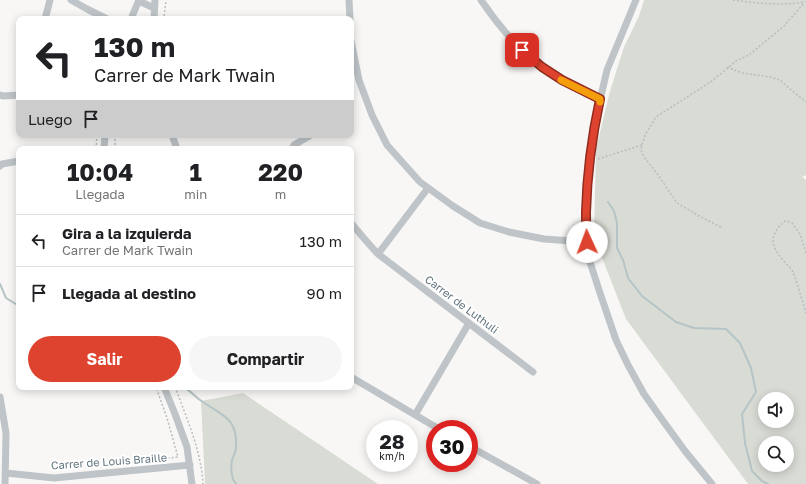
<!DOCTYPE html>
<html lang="es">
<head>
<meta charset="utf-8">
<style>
	body { margin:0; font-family:"Golos Text",sans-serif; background:#f6f6f6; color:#202124; height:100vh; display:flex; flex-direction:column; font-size:15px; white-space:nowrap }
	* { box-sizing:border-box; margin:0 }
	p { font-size:13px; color:#757577 }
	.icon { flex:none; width:22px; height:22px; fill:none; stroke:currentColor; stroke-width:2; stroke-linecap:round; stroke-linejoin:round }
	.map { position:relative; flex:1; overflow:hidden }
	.side { position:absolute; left:16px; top:146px; width:338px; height:244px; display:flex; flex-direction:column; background:#fff; border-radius:8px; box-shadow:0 2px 10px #0003 }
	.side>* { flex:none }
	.guide { position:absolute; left:16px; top:16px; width:338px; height:122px; border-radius:8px; box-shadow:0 2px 10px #0003; background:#fff; color:#202124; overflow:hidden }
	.controls { position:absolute; left:758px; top:392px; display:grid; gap:8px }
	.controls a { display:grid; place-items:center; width:36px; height:36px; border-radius:50%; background:#fff; box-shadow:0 2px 10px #0003; font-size:20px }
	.speed { position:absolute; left:366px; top:420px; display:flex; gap:8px; font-size:20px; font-weight:700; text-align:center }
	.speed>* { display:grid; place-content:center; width:52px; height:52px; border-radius:50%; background:#fff; box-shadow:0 2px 10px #0003; line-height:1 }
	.speed small { font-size:10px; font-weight:400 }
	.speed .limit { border:6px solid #d22; background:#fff; color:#111 }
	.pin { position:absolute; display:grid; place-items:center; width:34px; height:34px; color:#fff; margin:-17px; border-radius:8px; box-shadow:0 2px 6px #0006 }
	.me { position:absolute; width:44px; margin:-22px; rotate:358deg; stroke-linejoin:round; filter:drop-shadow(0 0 3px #0008) }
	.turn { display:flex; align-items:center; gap:14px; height:84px; padding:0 12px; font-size:18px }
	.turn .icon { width:52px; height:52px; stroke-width:2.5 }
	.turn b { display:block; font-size:28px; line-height:34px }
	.then { display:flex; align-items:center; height:38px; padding:0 12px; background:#0003; gap:8px; font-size:15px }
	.eta { display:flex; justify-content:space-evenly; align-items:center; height:68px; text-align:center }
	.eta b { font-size:24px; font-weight:700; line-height:28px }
	.action { display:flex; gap:8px; margin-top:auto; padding:8px 12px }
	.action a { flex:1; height:46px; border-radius:24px; background:#dd432f; color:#fff; font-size:16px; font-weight:700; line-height:46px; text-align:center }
	.action a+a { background:#f6f6f6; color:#202124 }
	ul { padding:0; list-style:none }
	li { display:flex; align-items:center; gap:12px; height:52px; padding:0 12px; border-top:1px solid #e0e0e0 }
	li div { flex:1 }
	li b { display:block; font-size:15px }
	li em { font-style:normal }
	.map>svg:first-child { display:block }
	.green { fill:#d8dcd4; fill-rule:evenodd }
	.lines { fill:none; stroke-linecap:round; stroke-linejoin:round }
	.stream { stroke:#b5c4c6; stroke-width:2 }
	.path { stroke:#b9bdbf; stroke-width:1.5; stroke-dasharray:2 2; stroke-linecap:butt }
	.street { stroke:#bec4c7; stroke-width:7 }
	.route-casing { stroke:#902c1f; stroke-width:10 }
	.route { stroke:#dd432f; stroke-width:7 }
	.slow { stroke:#f59e0b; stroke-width:7 }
	.labels { text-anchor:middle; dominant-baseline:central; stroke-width:4; stroke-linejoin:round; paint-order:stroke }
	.street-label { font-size:11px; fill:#64767f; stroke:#fff }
</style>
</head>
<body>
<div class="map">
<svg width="806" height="484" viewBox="0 0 806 484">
	<rect width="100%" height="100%" fill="#f8f7f5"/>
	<path class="green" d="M 644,0 L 806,0 L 806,175 L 802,177 L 806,180 L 806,484 L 748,484 L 626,319 L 594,237 L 596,149 L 610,91 L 624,47 L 639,16 ZM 765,399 L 787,399 L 787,421 L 765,421 ZM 765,443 L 787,443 L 787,465 L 765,465 Z
		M 243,393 L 378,484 L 205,484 L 201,401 Z"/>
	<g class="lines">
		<path class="stream" d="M 608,202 L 614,211 L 617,223 L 617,248 L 623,260 L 628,278 L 642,296 L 676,322 L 694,328 L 726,329 L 740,343 L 751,368 L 756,392 L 742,414 L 745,443 L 752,471 L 762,481 L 768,484
			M 0,284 L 6,298 L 19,306
			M 183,387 C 190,390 194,396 200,400 C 222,416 238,417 236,448 C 236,453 233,456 232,460 C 231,465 231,474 233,479 C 234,481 235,482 236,484"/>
		<path class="path" d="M 733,0 C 756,3 781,6 805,2
			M 161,17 L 164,17 L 166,0
			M 727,67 L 742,73 L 770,77 L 780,80 L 791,90 L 806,102
			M 96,149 L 97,135
			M 115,149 L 115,135
			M 598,159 L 642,145
			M 721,227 L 699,216 L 677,203 L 656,172 L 644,157 L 641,150 L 642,145 L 645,135 L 656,117 L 712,81 L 736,61 L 749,55 L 784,26 L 805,2
			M 806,253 L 800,234 L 792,223 L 785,221 C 769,235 770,245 783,260 C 786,264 791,268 793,272 C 798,285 802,300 806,313
			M 175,387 C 187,419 201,450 203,484
			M 104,465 L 178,457 L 167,418 L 156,387"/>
		<path class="street" d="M 71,0 L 87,9 L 107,19
			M 349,0 L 350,19
			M 481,0 C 502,31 528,61 561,80 C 574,87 587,93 600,99
			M 636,0 L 607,70 L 595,122 L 587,194 L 586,234 L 588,256 L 599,290 L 616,340 L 628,365 L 644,394 L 661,418 L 685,451 L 712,484
			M 139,1 L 154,8
			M 45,19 L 50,0
			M 131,19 L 139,0
			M 154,19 L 155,0
			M 351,41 L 359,80 L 372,115 L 387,145 L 420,182 L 453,206 L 480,223 L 509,232 L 544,239 L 587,242
			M 0,95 L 3,96 L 19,95
			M 172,135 L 177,149
			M 104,149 L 105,135
			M 294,149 L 293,147 L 294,145 L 311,135
			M 0,166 L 2,164 L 19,161
			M 351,223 L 368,243 L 378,254 L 533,372
			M 378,254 L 428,188
			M 351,377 L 439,429
			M 164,387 L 175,414 L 187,447 L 192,484
			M 0,397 L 6,433 L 5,484
			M 415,415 L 469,323
			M 469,446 L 537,484
			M 6,473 L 54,478 L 190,465"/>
	</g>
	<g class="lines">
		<g class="route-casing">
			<path id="route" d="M 522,50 L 542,67 L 562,80 L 600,99 C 592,136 587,174 586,212 C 586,222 586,232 587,242"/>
		</g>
		<use href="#route" class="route"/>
		<path class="slow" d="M 561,80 L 600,99 L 600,102"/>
	</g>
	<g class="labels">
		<g class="street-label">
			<text transform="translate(462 304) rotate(37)">Carrer de Luthuli</text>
			<text transform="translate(109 461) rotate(-4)">Carrer de Louis Braille</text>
		</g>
	</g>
</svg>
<div class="controls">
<a><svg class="icon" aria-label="sound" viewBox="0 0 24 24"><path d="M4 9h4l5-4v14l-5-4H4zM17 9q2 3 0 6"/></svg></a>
<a><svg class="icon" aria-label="search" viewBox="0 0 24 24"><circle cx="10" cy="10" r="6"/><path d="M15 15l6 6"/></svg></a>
</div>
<div class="speed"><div>28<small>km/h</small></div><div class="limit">30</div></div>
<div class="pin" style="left:522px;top:50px;background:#d93025"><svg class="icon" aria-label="arrive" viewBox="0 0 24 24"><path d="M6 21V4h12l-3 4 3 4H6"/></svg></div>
<svg class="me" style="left:587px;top:242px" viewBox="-20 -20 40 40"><circle r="19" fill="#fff"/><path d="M0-13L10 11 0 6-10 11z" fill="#dd432f"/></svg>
<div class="guide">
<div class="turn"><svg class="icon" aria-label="left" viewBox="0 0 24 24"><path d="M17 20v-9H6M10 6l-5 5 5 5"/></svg><div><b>130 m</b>Carrer de Mark Twain</div></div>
<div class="then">Luego<svg class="icon" aria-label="arrive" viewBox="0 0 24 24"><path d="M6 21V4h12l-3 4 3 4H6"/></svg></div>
</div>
<section class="side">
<div class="eta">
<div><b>10:04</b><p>Llegada</p></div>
<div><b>1</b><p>min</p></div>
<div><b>220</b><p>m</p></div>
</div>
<ul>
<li><svg class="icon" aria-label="left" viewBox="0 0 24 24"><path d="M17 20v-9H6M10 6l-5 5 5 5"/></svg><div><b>Gira a la izquierda</b><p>Carrer de Mark Twain</p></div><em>130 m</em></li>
<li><svg class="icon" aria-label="arrive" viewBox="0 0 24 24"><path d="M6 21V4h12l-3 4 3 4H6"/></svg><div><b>Llegada al destino</b></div><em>90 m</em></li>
</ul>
<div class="action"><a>Salir</a><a>Compartir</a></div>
</section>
</div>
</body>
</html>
